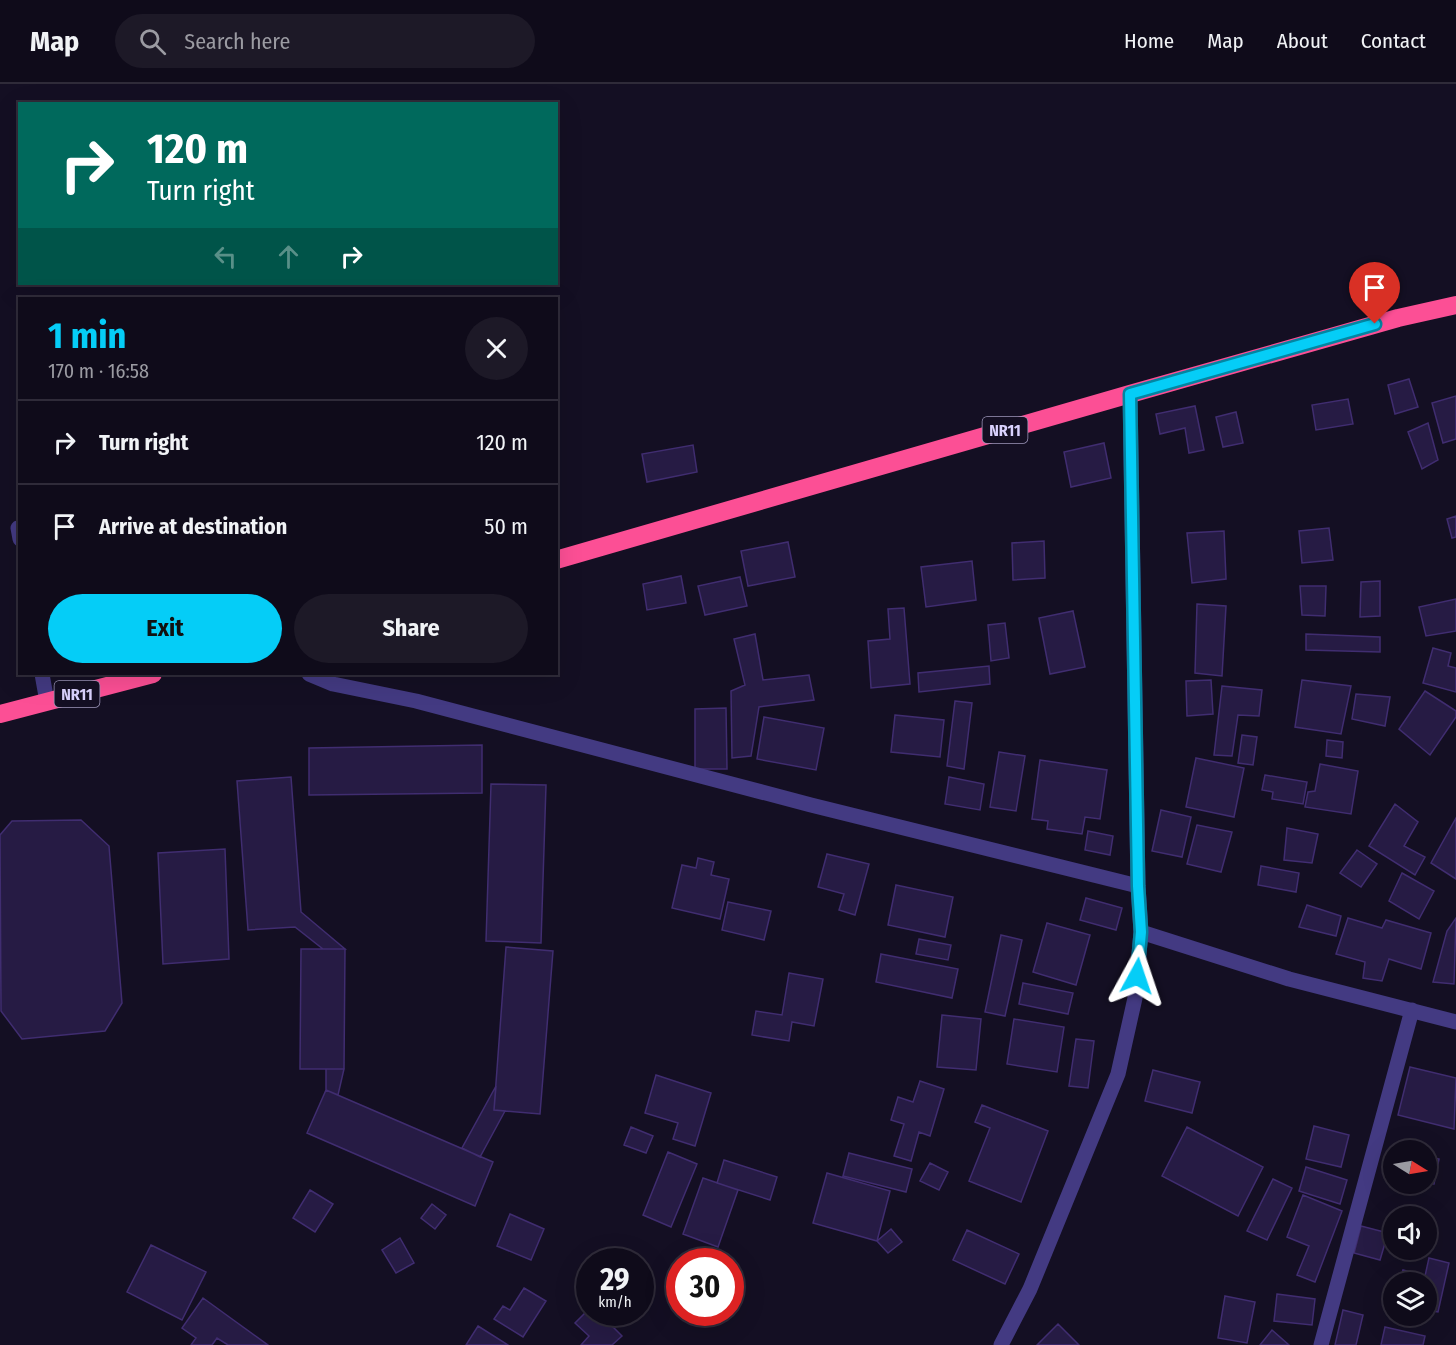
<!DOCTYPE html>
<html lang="en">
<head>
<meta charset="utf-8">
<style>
	body { margin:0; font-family:"Fira Sans Condensed",sans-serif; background:#1d1927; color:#f1f3f6; height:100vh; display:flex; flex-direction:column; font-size:22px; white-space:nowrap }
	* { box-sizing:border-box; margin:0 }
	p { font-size:20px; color:#9b9ba2 }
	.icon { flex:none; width:33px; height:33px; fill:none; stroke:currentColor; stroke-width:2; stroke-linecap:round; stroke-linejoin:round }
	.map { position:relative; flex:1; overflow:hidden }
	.details { position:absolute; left:18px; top:213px; width:540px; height:378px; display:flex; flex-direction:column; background:#0f0b1a; border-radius:0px; box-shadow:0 6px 24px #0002,0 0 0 2px #2f2b39 }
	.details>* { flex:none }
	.guide { position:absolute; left:18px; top:18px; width:540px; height:183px; border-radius:0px; box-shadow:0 6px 24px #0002,0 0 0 2px #2f2b39; background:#00695c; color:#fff; overflow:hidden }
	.needle { width:39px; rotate:101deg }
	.buttons { position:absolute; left:1383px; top:1056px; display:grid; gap:12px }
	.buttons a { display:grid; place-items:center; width:54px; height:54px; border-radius:50%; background:#0f0b1a; box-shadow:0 6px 24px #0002,0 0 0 2px #2f2b39; font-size:30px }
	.speed { position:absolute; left:576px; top:1164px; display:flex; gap:12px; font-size:30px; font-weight:700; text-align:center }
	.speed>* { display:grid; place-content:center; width:78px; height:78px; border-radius:50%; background:#0f0b1a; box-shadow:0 6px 24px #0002,0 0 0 2px #2f2b39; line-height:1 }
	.speed small { font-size:15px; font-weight:400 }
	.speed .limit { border:9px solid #d22; background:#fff; color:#111 }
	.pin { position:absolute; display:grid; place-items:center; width:51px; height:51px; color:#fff; margin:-62px -26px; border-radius:50% 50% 50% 0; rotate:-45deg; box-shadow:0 0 6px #0007 }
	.pin .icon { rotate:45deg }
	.me { position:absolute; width:66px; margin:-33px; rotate:5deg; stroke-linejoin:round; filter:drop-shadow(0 0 4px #0008) }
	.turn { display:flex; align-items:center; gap:21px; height:126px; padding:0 30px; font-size:27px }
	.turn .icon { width:78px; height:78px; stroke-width:2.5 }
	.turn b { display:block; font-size:42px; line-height:51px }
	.lanes { display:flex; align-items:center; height:57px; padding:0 30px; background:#0003; justify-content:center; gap:30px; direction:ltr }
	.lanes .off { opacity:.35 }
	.round { display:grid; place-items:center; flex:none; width:63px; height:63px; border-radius:32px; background:#1d1927 }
	.head { display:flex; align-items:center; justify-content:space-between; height:102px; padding:0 30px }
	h1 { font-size:36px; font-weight:700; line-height:45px; color:#05cdf7 }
	.primary-button { display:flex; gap:12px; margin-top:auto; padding:12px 30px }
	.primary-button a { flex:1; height:69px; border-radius:36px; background:#05cdf7; color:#111; font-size:24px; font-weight:700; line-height:69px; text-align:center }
	.primary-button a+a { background:#1d1927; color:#f1f3f6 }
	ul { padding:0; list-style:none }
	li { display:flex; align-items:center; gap:18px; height:84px; padding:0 30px; border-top:2px solid #2f2b39 }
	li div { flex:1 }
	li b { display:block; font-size:22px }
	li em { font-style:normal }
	header { display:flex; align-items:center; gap:36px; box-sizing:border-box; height:84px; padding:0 30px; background:#0f0b1a; border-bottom:2px solid #2f2b39 }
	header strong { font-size:28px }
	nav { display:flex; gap:33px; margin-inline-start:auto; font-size:21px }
	.search { width:420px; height:54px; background:#1d1927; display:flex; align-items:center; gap:15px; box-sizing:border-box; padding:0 21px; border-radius:33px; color:#9b9ba2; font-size:22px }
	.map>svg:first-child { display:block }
	.building { fill:#261b44; stroke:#402d70; stroke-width:1.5 }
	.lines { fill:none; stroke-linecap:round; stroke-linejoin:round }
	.street { stroke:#433a82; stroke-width:15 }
	.highway { stroke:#fc4f95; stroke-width:18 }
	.route-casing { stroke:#0385a1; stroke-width:15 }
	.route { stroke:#05cdf7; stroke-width:10 }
	.labels { text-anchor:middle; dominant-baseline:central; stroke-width:6; stroke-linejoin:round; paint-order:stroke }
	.shield { fill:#140f23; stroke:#9f98bc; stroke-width:1.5 }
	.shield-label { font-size:16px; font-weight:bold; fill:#dad2fe }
</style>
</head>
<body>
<header>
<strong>Map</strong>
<div class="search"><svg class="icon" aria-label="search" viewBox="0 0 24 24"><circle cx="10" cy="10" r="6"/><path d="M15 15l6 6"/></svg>Search here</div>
<nav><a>Home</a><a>Map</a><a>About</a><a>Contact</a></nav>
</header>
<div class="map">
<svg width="1456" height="1261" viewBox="0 0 1456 1261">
	<rect width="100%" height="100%" fill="#140f23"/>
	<path class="building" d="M 1409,295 L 1418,323 L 1395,330 L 1388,301 Z
		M 1456,312 L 1456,355 L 1443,359 L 1432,319 Z
		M 1348,315 L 1353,340 L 1316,346 L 1312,321 Z
		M 1195,322 L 1204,366 L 1189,369 L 1185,344 L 1160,350 L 1156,330 Z
		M 1236,328 L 1243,359 L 1223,363 L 1216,333 Z
		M 1428,339 L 1438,376 L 1422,385 L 1408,348 Z
		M 1104,359 L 1111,394 L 1071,403 L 1064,368 Z
		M 693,361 L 697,388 L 647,398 L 642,370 Z
		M 1456,432 L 1456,453 L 1452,454 L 1447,435 Z
		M 1329,444 L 1333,476 L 1302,479 L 1299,447 Z
		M 1224,447 L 1226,495 L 1192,499 L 1187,449 Z
		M 1044,457 L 1045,494 L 1013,496 L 1012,459 Z
		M 788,458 L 795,493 L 748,502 L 741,467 Z
		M 972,477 L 976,516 L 926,523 L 921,483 Z
		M 681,492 L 686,519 L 647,526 L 643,500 Z
		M 740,493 L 747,522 L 705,531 L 698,502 Z
		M 1380,497 L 1380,532 L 1360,533 L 1361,498 Z
		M 1300,502 L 1326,502 L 1325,532 L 1302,531 Z
		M 1456,515 L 1456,547 L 1426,552 L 1419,523 Z
		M 1197,520 L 1226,522 L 1222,592 L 1195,589 Z
		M 904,524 L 910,600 L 871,604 L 868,557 L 890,555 L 888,525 Z
		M 1073,527 L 1085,583 L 1050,590 L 1039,534 Z
		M 1005,539 L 1009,574 L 991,577 L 988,541 Z
		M 755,550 L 763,596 L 809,591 L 814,616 L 759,623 L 751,672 L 732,674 L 731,607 L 745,601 L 734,555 Z
		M 1306,550 L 1380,553 L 1380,568 L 1306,566 Z
		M 1433,564 L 1451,569 L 1448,582 L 1456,584 L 1456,608 L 1423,599 Z
		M 989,582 L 990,600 L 919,608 L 918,589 Z
		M 1211,596 L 1213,630 L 1187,632 L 1186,597 Z
		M 1302,596 L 1351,602 L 1341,650 L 1295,643 Z
		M 1222,602 L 1262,606 L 1259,632 L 1238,631 L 1232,672 L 1214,671 Z
		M 1425,607 L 1456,627 L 1456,633 L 1430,671 L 1399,645 Z
		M 1356,610 L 1390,613 L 1385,642 L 1352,635 Z
		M 955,617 L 972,619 L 964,685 L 947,682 Z
		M 726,624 L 727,685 L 695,685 L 695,625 Z
		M 895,631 L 944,636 L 940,673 L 891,668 Z
		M 764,633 L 824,644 L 816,686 L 757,675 Z
		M 1242,651 L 1257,653 L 1253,681 L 1238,679 Z
		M 1327,656 L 1343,658 L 1342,674 L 1326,672 Z
		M 482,661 L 482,709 L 309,711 L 309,664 Z
		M 999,668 L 1025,672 L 1016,727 L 990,723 Z
		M 1196,674 L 1244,684 L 1234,733 L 1186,723 Z
		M 1040,676 L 1107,686 L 1100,735 L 1085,733 L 1082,750 L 1047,745 L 1048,737 L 1032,735 Z
		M 1320,680 L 1358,687 L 1351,730 L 1305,723 L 1308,708 L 1315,707 Z
		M 1265,691 L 1307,698 L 1303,720 L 1272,715 L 1273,708 L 1262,706 Z
		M 291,693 L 301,828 L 345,865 L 323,865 L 295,843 L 248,846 L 237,697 Z
		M 949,693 L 984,700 L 980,726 L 945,720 Z
		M 491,700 L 546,701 L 541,859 L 486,857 Z
		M 1395,720 L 1418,738 L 1404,762 L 1425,773 L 1415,791 L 1369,762 Z
		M 1161,726 L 1191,733 L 1182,773 L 1152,767 Z
		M 1456,734 L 1456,795 L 1431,779 Z
		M 81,736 L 109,762 L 122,919 L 105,947 L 22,955 L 1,927 L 0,751 L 12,737 Z
		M 1197,741 L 1232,748 L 1221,788 L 1187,780 Z
		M 1287,744 L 1318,750 L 1312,779 L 1284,776 Z
		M 1088,747 L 1113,752 L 1110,771 L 1085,766 Z
		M 225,765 L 229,875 L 163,880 L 158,769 Z
		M 1357,766 L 1377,780 L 1361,803 L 1340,789 Z
		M 827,770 L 869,780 L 855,831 L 839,826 L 844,810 L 818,803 Z
		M 698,774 L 714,778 L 711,791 L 729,795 L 720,835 L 672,824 L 682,781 L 696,784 Z
		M 1261,782 L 1299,789 L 1296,808 L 1258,801 Z
		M 1402,789 L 1434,807 L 1419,835 L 1389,817 Z
		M 896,801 L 953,813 L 945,853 L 888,841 Z
		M 1086,814 L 1122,824 L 1116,846 L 1080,836 Z
		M 728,818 L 771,827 L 764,856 L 722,846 Z
		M 1307,821 L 1341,832 L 1336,852 L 1299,843 Z
		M 1348,834 L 1382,844 L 1386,836 L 1431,849 L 1421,885 L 1389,875 L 1382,897 L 1363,894 L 1365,878 L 1336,870 Z
		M 1456,834 L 1454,900 L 1433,898 L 1447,847 Z
		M 1047,839 L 1090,851 L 1076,901 L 1033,888 Z
		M 1001,851 L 1022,856 L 1005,932 L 985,928 Z
		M 919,855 L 951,861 L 948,876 L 916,870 Z
		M 506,863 L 553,867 L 540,1030 L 494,1026 Z
		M 301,865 L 345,865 L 344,985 L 300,985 Z
		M 881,870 L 958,885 L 952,914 L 876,898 Z
		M 789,889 L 823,895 L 814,942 L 792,938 L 789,957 L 752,951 L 756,927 L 782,931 Z
		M 1023,899 L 1073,909 L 1068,930 L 1019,920 Z
		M 942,931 L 981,935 L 976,986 L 937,983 Z
		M 1014,935 L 1064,943 L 1057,988 L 1007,980 Z
		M 1076,955 L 1094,957 L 1088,1004 L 1069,1002 Z
		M 1410,983 L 1456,994 L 1454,1045 L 1398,1031 Z
		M 326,985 L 344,985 L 338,1011 L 326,1006 Z
		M 1153,986 L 1200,998 L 1192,1029 L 1145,1017 Z
		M 656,991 L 711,1009 L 695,1062 L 673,1055 L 678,1039 L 645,1029 Z
		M 920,997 L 944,1005 L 930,1052 L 919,1048 L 911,1077 L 894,1072 L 904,1040 L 891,1036 L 898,1013 L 913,1018 Z
		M 496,1002 L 494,1026 L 505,1027 L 480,1073 L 462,1064 Z
		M 326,1006 L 493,1078 L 475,1122 L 307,1049 Z
		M 982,1021 L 1048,1047 L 1021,1118 L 969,1097 L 990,1044 L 975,1038 Z
		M 1314,1042 L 1349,1051 L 1341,1083 L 1306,1075 Z
		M 631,1043 L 653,1052 L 646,1069 L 624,1061 Z
		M 1187,1043 L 1263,1083 L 1238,1132 L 1162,1092 Z
		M 668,1068 L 697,1080 L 671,1143 L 643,1131 Z
		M 849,1069 L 912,1085 L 906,1108 L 843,1092 Z
		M 1426,1072 L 1439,1075 L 1434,1100 L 1426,1099 Z
		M 724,1076 L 777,1093 L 770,1116 L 717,1099 Z
		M 930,1079 L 948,1088 L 939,1106 L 920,1097 Z
		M 1306,1083 L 1347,1096 L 1340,1120 L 1299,1107 Z
		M 827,1089 L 890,1107 L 877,1157 L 813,1139 Z
		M 703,1094 L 738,1106 L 718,1163 L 683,1150 Z
		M 1273,1095 L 1292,1104 L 1267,1156 L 1247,1147 Z
		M 310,1106 L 333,1120 L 315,1148 L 293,1134 Z
		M 1303,1111 L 1342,1127 L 1315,1198 L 1297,1191 L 1309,1162 L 1287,1153 Z
		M 432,1120 L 446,1131 L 435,1145 L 421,1134 Z
		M 510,1130 L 544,1145 L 531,1176 L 497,1162 Z
		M 1361,1142 L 1388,1149 L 1380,1176 L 1354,1169 Z
		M 891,1145 L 902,1158 L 888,1169 L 877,1157 Z
		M 967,1146 L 1019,1170 L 1005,1200 L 953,1176 Z
		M 400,1154 L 414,1179 L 396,1189 L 382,1166 Z
		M 151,1161 L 206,1188 L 182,1236 L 127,1208 Z
		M 1429,1174 L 1449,1179 L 1438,1228 L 1426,1226 L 1426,1198 L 1400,1198 L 1403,1186 L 1425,1192 Z
		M 590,1182 L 590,1208 L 577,1196 Z
		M 524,1204 L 546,1217 L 523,1253 L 494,1235 L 503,1222 L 510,1226 Z
		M 1277,1210 L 1315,1215 L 1312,1241 L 1274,1237 Z
		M 1225,1212 L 1255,1218 L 1247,1259 L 1218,1254 Z
		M 203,1214 L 268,1261 L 228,1261 L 217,1254 L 212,1261 L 191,1261 L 196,1254 L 182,1244 Z
		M 590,1224 L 590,1228 L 598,1228 L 622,1252 L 612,1261 L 581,1261 L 589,1252 L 575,1239 Z
		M 1343,1226 L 1363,1231 L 1356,1261 L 1335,1261 Z
		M 1058,1240 L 1079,1261 L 1037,1261 Z
		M 478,1242 L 508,1261 L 466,1261 Z
		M 1385,1243 L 1425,1252 L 1423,1261 L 1381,1261 Z
		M 1272,1246 L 1289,1261 L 1260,1261 Z"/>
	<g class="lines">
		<path class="street" d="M 18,444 L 20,455
			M 42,590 L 47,618
			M 309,590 L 333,600 L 416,617 L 811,721 L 1138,802
			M 1141,848 L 1289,895 L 1456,938
			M 1001,1261 L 1030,1205 L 1118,990 L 1135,914 L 1141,848 L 1138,802 L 1130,310
			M 1321,1261 L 1412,926"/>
		<path class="highway" d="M 556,476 L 1130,310 L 1398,234 L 1456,221
			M 0,630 L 153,590"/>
	</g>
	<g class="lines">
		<g class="route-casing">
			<path id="route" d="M 1137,892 L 1141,848 L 1138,802 L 1130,310 L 1375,240"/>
		</g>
		<use href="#route" class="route"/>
	</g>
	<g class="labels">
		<g class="shield">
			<rect x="982.5" y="333" width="45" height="26" rx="4.5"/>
			<rect x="54.5" y="597" width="45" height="26" rx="4.5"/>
		</g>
		<g class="shield-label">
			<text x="1005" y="346">NR11</text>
			<text x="77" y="610">NR11</text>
		</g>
	</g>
</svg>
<div class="buttons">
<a><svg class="needle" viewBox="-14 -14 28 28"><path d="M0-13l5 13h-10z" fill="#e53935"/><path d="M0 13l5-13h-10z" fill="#9b9ba2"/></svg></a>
<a><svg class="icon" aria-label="sound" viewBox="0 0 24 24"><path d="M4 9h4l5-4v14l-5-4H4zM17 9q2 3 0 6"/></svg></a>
<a><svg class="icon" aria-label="layers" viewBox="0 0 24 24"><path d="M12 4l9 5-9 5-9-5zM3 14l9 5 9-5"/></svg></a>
</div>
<div class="speed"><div>29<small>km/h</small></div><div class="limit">30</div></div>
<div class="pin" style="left:1375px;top:240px;background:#d93025"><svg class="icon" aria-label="arrive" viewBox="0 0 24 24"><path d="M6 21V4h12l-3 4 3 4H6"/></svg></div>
<svg class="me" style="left:1137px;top:892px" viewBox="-20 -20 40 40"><path d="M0-17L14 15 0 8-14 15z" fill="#05cdf7" stroke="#fff" stroke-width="4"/></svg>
<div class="guide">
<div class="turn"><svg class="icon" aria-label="right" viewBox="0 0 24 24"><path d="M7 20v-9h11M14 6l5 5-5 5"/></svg><div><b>120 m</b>Turn right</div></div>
<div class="lanes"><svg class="icon off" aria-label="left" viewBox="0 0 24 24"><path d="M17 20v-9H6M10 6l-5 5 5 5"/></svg><svg class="icon off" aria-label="ahead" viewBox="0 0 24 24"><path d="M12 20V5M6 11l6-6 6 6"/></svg><svg class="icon" aria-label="right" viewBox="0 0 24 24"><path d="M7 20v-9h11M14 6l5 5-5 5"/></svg></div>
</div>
<section class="details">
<div class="head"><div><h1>1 min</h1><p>170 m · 16:58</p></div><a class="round"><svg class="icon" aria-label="close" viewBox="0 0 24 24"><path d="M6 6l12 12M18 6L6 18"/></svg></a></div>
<ul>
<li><svg class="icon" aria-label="right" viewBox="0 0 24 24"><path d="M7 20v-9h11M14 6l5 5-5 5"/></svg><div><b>Turn right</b></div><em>120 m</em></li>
<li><svg class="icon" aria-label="arrive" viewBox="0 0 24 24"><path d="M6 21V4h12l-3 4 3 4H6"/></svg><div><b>Arrive at destination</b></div><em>50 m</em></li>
</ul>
<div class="primary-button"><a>Exit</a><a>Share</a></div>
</section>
</div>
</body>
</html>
